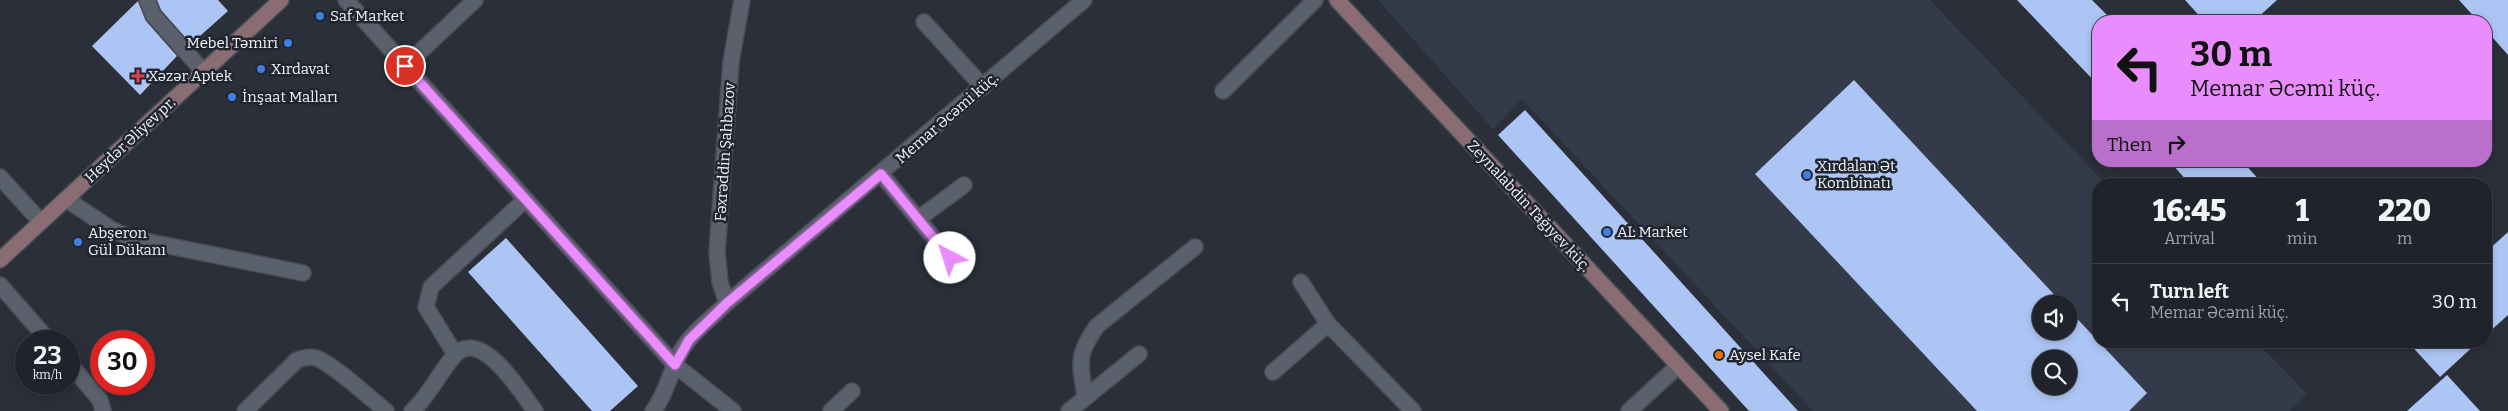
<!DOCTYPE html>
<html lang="en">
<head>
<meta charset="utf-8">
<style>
	body { margin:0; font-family:Bitter,serif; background:#282b33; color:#f1f3f6; height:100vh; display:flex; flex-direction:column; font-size:19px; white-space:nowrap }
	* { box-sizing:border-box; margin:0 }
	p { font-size:16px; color:#a2a4a9 }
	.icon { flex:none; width:28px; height:28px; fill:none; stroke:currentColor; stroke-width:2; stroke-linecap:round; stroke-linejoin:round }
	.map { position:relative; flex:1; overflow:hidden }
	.sheet { position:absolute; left:2092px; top:178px; width:400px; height:170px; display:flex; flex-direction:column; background:#20232b; border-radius:20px; box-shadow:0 2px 8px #0003,0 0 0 1px #3d4047 }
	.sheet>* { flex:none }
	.top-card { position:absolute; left:2092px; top:15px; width:400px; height:152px; border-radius:20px; box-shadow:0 2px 8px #0003,0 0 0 1px #3d4047; background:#e98dfe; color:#111; overflow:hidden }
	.controls { position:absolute; left:2032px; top:295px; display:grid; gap:10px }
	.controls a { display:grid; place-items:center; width:45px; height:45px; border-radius:50%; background:#20232b; box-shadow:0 2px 8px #0003,0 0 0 1px #3d4047; font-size:25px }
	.speed { position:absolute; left:15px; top:330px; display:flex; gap:10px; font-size:25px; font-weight:700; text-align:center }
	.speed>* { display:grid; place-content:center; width:65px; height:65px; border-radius:50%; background:#20232b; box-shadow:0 2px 8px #0003,0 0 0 1px #3d4047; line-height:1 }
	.speed small { font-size:12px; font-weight:400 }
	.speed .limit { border:8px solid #d22; background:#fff; color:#111 }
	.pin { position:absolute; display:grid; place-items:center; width:42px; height:42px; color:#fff; margin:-21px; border:2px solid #fff; border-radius:50%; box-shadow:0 1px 5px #0007 }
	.me { position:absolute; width:55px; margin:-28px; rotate:320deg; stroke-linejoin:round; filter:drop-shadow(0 0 4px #0008) }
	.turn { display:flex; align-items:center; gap:18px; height:105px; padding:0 15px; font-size:22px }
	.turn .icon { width:65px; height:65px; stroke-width:2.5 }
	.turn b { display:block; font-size:35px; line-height:42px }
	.then { display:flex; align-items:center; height:48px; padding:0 15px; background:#0003; gap:10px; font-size:19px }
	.eta { display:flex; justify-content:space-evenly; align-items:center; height:85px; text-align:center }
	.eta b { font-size:30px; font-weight:800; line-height:35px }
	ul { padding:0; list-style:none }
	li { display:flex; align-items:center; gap:15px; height:75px; padding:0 15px; border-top:1px solid #3d4047 }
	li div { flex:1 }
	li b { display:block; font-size:19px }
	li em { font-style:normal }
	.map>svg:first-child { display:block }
	.built { fill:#333b4a; fill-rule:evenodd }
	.building { fill:#adc5f4; fill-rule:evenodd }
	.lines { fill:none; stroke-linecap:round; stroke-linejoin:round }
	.street-casing { stroke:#484c55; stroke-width:18 }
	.secondary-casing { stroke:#484c55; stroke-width:18 }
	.street { stroke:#5b616c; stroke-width:15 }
	.secondary { stroke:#896d73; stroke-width:15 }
	.route-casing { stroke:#975ca5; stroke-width:12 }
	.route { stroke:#e98dfe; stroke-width:9 }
	.shop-dot { fill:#3f7fe0; stroke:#21252f; stroke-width:2 }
	.health-dot { fill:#e0444e; stroke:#21252f; stroke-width:2 }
	.food-dot { fill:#e8710a; stroke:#21252f; stroke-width:2 }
	.labels { text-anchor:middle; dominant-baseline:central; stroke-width:5; stroke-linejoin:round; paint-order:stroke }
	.poi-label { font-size:15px; fill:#f1f5fb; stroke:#21252f; text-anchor:start }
	.street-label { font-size:15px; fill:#f1f5fb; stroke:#21252f }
</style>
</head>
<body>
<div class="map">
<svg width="2508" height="411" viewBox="0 0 2508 411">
	<rect width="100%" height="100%" fill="#2a2f39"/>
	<path class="built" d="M 1378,0 L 1930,0 L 2106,184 L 2099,184 L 2099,341 L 2256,341 L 2307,394 L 2290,411 L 1813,411 L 1522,99 L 1493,129 ZM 2041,304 L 2069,304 L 2069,331 L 2041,331 ZM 2041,359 L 2069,359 L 2069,386 L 2041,386 Z"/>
	<path class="building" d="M 157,0 L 218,0 L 228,11 L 191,44 L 161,10 Z
		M 2017,0 L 2092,0 L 2113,21 L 2099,21 L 2099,86 Z
		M 2185,0 L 2277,0 L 2254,21 L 2204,21 Z
		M 2459,0 L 2508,0 L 2508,55 L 2486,30 L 2486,21 L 2478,21 Z
		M 138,1 L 146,21 L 177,56 L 140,95 L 92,46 Z
		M 1854,80 L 2063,304 L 2041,304 L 2041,331 L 2069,331 L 2069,310 L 2147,393 L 2129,411 L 1977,411 L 1755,174 ZM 2041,359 L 2069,359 L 2069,386 L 2041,386 Z
		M 1525,110 L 1798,411 L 1749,411 L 1498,135 Z
		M 2169,161 L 2242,161 L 2263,184 L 2190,184 Z
		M 2508,232 L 2508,315 L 2486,335 L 2486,252 Z
		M 506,238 L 638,386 L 610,411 L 592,411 L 468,272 Z
		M 2407,341 L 2479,341 L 2440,377 Z
		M 2447,375 L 2480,411 L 2407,411 Z"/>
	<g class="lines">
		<g class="street-casing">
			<path id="street" d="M 147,0 L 153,15 L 204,72
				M 346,0 L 675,365 L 733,411
				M 924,22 L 983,87
				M 405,66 L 475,0
				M 1223,91 L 1315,0
				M 881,174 L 950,258
				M 0,177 L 41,222
				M 66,199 L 111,229 L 130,238 L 303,273
				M 918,219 L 964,185
				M 1301,282 L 1328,324 L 1413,411
				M 0,285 L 49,341
				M 727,303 L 720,282 L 717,252 L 731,62 L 742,0
				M 455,354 L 426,307 L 431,287 L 526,199
				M 69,363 L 100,400 L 103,411
				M 1273,372 L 1328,324
				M 1085,396 C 1080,362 1076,356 1097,326 L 1195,247
				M 245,411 L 297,360 C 303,358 310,356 316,358 C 332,363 371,399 386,411
				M 412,411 C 429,396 439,373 454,356 C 481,325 522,394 535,411
				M 653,411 C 667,393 670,371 681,351 C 692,332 712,318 727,303 L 1084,0
				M 831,411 L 852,391
				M 1069,411 L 1139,354
				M 1629,411 L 1678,366"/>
		</g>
		<g class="secondary-casing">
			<path id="secondary" d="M 1337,0 L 1721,411
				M 0,260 L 281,0"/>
		</g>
		<use href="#street" class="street"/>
		<use href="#secondary" class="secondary"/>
	</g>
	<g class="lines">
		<g class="route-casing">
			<path id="route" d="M 405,66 L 675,365 L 689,340 L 727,303 L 881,174 L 950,258"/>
		</g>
		<use href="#route" class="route"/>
	</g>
	<g class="shop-dot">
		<circle cx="320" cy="16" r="5"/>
		<circle cx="288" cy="43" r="5"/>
		<circle cx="261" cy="69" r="5"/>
		<circle cx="232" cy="97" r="5"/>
		<circle cx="1807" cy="175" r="5"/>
		<circle cx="1607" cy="232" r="5"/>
		<circle cx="78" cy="242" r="5"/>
	</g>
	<path class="health-dot" d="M135.5 68.5h5v5h5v5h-5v5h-5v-5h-5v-5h5z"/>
	<circle class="food-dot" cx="1719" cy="355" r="5"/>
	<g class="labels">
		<g class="poi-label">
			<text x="330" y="16">Saf Market</text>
			<text x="278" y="43" text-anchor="end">Mebel Təmiri</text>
			<text x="271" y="69">Xırdavat</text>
			<text x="148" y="76">Xəzər Aptek</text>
			<text x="242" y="97">İnşaat Malları</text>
			<text x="1817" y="166">Xırdalan Ət<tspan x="1817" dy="17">Kombinatı</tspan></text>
			<text x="1617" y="232">AL Market</text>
			<text x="88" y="233">Abşeron<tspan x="88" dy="17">Gül Dükanı</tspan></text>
			<text x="1729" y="355">Aysel Kafe</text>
		</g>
		<g class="street-label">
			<text transform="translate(947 118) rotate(-41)">Memar Əcəmi küç.</text>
			<text transform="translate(130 140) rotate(-43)">Heydər Əliyev pr.</text>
			<text transform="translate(725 152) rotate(-86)">Fəxrəddin Şahbazov</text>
			<text transform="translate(1529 206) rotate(47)">Zeynalabdin Tağıyev küç.</text>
		</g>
	</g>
</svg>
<div class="controls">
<a><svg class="icon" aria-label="sound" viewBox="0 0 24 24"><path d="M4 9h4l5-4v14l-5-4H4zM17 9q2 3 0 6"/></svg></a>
<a><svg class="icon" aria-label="search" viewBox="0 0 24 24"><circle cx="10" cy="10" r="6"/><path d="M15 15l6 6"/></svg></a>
</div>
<div class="speed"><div>23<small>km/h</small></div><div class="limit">30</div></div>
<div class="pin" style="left:405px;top:66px;background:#d93025"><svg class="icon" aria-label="arrive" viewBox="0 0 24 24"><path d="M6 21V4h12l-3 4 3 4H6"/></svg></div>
<svg class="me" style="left:950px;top:258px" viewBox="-20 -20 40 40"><circle r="19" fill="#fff"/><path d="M0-13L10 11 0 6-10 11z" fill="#e98dfe"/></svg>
<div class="top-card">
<div class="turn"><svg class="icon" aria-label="left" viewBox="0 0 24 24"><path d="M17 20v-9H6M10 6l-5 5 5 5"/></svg><div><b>30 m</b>Memar Əcəmi küç.</div></div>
<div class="then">Then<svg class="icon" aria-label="right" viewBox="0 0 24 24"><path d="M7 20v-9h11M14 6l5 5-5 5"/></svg></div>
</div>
<section class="sheet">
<div class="eta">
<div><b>16:45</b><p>Arrival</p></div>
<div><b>1</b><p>min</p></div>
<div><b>220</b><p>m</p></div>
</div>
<ul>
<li><svg class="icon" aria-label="left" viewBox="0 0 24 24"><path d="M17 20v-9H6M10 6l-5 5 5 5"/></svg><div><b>Turn left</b><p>Memar Əcəmi küç.</p></div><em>30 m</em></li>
</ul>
</section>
</div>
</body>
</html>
